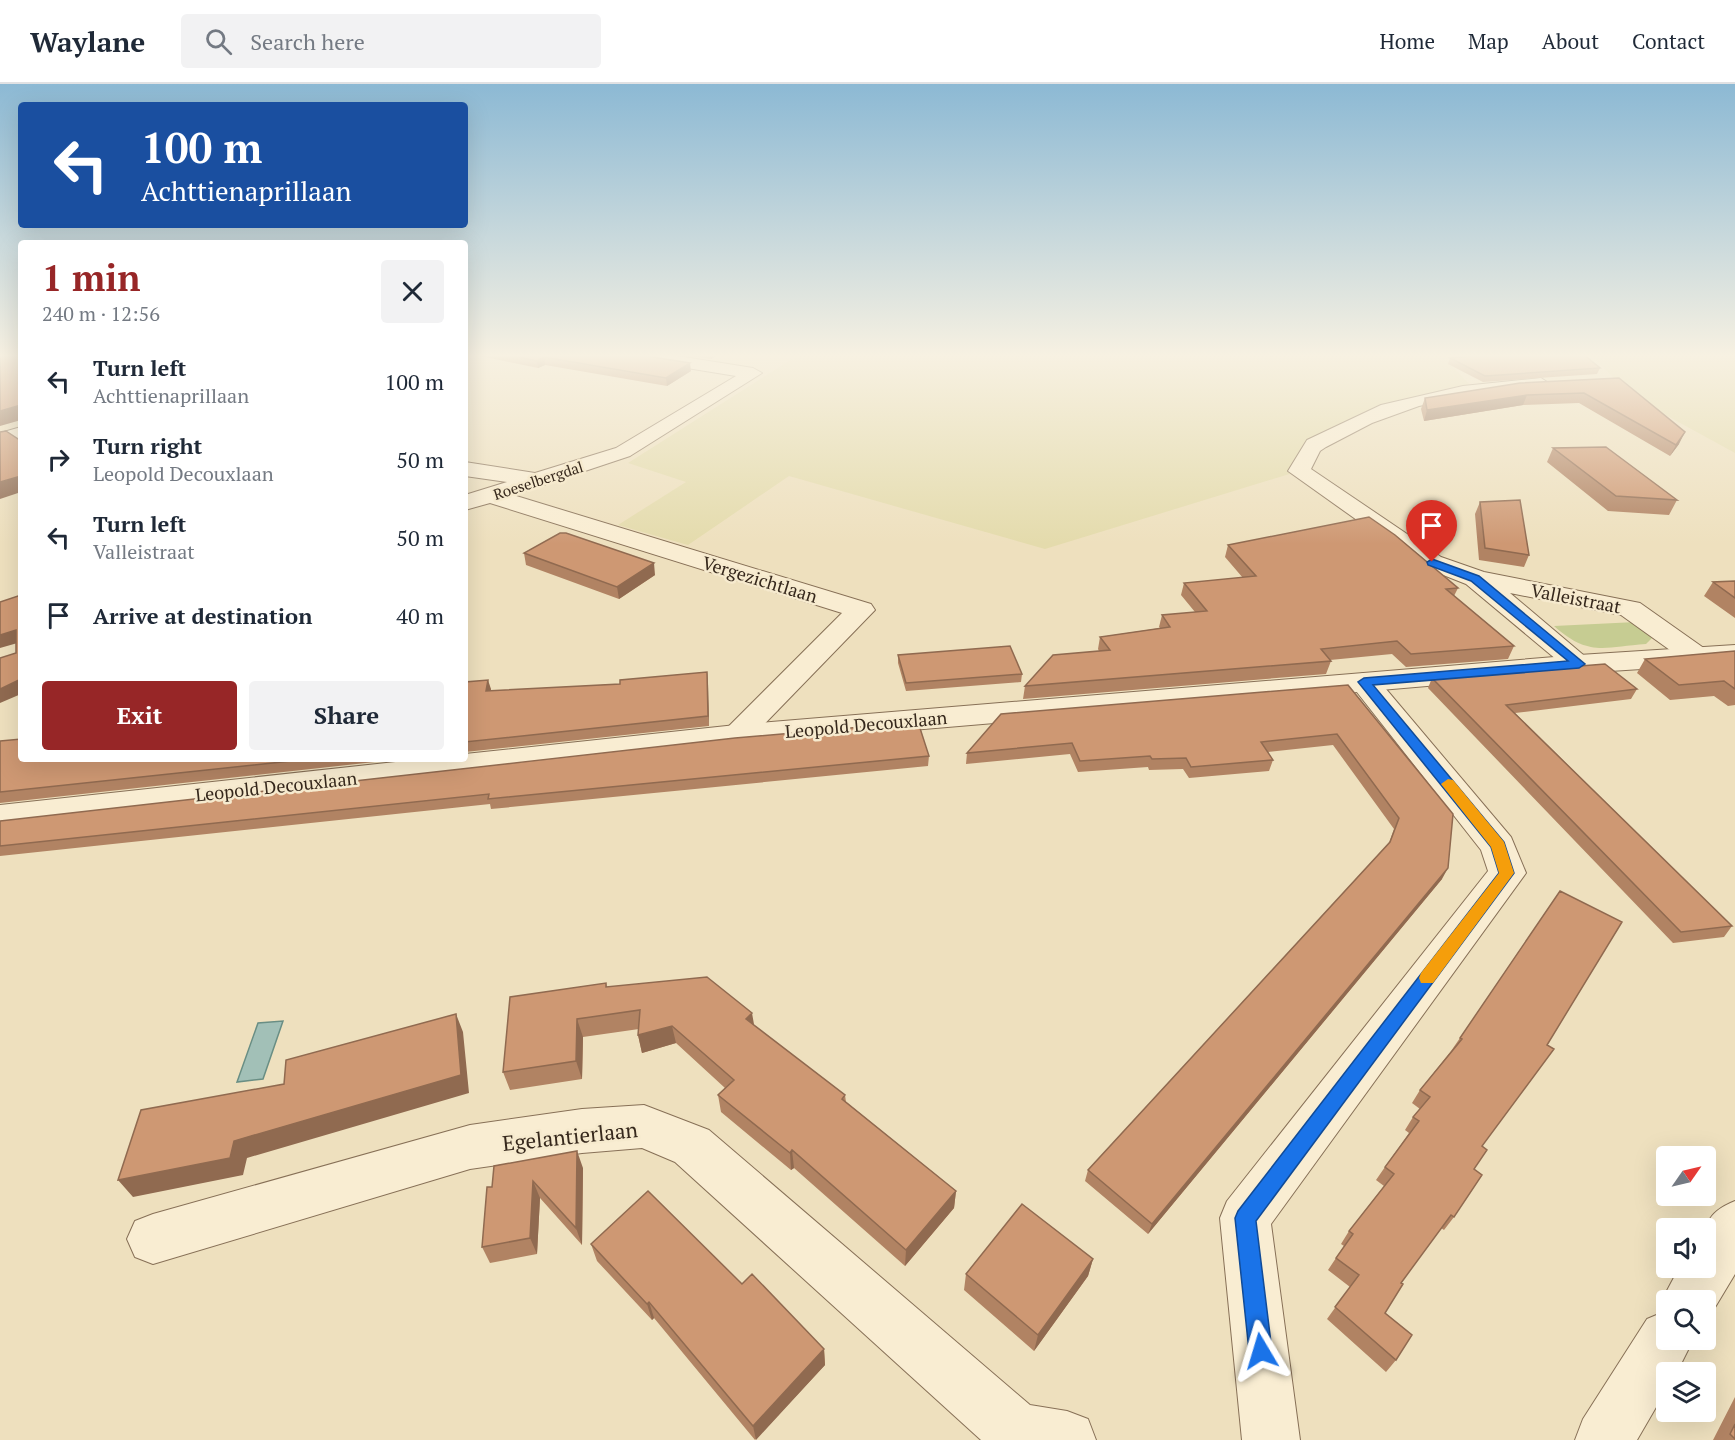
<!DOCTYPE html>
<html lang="en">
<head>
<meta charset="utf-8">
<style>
	body { margin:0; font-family:"PT Serif",serif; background:#f2f2f3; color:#1f2937; height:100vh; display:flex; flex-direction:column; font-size:22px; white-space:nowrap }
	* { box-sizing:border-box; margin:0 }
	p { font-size:20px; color:#747a83 }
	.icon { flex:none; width:33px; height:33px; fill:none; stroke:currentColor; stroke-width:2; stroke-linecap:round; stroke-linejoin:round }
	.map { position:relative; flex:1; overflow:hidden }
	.sheet { position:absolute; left:18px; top:156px; width:450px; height:522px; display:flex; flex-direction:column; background:#fff; border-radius:6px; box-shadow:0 6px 24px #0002 }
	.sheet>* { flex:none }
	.banner { position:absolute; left:18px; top:18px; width:450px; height:126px; border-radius:6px; box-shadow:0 6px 24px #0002; background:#1a4fa0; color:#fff; overflow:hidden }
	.needle { width:39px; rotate:56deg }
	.buttons { position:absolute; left:1656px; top:1062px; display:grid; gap:12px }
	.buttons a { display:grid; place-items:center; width:60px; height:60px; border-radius:6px; background:#fff; box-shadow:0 6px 24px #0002; font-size:30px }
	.pin { position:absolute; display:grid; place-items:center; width:51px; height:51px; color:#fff; margin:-62px -26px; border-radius:50% 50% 50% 0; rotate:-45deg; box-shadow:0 0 6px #0007 }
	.pin .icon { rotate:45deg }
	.me { position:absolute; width:66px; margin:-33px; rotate:353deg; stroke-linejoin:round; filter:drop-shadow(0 0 4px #0008) }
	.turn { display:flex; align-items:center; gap:21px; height:126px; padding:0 24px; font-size:27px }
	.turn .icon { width:78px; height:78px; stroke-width:2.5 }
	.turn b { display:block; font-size:42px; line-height:51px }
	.round { display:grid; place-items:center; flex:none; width:63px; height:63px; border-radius:6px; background:#f2f2f3 }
	.head { display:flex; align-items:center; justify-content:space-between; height:102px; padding:0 24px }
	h1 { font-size:36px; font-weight:700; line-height:45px; color:#972627 }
	.primary-button { display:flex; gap:12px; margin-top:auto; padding:12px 24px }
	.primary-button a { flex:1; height:69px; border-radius:6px; background:#972627; color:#fff; font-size:24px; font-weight:700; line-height:69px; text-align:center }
	.primary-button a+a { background:#f2f2f3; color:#1f2937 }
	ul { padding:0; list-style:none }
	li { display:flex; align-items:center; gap:18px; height:78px; padding:0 24px }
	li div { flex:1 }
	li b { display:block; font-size:22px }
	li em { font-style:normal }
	header { display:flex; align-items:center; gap:36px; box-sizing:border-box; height:84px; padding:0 30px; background:#fff; border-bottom:2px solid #e0e1e3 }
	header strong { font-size:28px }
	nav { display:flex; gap:33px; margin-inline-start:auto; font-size:21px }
	.search { width:420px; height:54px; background:#f2f2f3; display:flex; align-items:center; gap:15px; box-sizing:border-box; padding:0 21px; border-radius:6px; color:#747a83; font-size:22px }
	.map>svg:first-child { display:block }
	.farmland { fill:#e4dbac }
	.green { fill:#c6cc92 }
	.water { fill:#a2c0b7; stroke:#698e84; stroke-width:1.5 }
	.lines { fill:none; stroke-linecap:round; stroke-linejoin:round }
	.minor-casing { stroke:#877057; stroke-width:2 }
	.tertiary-casing { stroke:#877057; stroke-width:2 }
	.minor { fill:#f9edd2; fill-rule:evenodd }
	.tertiary { fill:#f9edd2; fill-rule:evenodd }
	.wall { fill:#b18363 }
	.shaded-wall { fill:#906a50 }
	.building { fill:#ce9873; stroke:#906a50; stroke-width:1.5 }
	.route { fill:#1a73e8; stroke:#114b97; stroke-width:1.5 }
	.slow { fill:#f59e0b }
	.labels { text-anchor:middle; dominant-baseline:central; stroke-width:5; stroke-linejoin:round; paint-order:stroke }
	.far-street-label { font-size:15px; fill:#36281c; stroke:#f6eace }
	.street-label { font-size:18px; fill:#36281c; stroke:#f6eace }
	.near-street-label { font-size:21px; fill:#36281c; stroke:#f6eace }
</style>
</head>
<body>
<header>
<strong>Waylane</strong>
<div class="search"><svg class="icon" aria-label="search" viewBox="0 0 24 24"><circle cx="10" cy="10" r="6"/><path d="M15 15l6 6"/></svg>Search here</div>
<nav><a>Home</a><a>Map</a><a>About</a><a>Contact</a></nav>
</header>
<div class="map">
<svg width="1735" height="1356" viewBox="0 0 1735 1356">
	<rect width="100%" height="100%" fill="#eee0be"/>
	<path class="farmland" d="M 800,270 L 1441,270 L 1473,304 L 1431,312 L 1312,363 L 1299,387 L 1045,465 L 789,392 L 688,461 L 618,441 L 686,398 L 628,379 Z
		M 1589,270 L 1735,270 L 1735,369 L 1662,329 L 1614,294 Z"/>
	<path class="green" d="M 1636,538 L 1650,549 L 1652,554 L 1646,560 C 1603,563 1589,573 1554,542 Z"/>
	<path class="water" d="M 283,937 L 263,995 L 237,998 L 258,939 Z"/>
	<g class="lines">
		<g class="minor-casing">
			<path id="minor" d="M 623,270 L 665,270 L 753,284 L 762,289 L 630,372 L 513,411 L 871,520 L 875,526 L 747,658 L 736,661 L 725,658 L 720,651 L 842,529 L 490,419 L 465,426 L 465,411 L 507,398 L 465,392 L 465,378 L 535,389 L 616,364 L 736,292 L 632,275 Z
				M 1541,294 L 1550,300 L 1548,304 L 1463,313 L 1419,322 L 1372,339 L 1326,363 L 1320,367 L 1311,385 L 1441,473 L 1484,488 L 1640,519 L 1708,567 L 1713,573 L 1708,579 L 1698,582 L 1688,579 L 1621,531 L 1510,509 L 1594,580 L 1589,586 L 1579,589 L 1569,586 L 1466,500 L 1423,483 L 1288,387 L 1307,356 L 1381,321 L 1463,302 Z
				M 21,343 L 21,356 L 0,362 L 0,349 Z
				M 1364,589 L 1375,592 L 1511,753 L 1526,789 L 1271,1140 L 1300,1356 L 1242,1356 L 1220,1134 L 1227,1117 L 1488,787 L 1481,766 L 1349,598 L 1353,592 Z
				M 644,1021 L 709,1046 L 1030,1321 L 1067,1327 L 1088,1335 L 1096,1356 L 981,1356 L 675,1078 L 642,1064 L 582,1069 L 470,1085 L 153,1180 L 135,1173 L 127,1155 L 135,1137 L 153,1130 L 470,1041 L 582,1025 Z
				M 1735,1117 L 1735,1190 L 1708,1235 L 1706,1236 L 1706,1216 L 1666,1216 L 1666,1226 L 1662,1216 L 1679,1184 L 1706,1184 C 1706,1149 1698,1132 1735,1117 Z
				M 1666,1227 L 1666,1256 L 1693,1256 L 1677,1288 L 1666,1288 L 1666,1306 L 1637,1356 L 1575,1356 L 1583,1335 L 1647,1235 Z"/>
		</g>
		<g class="tertiary-casing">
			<path id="tertiary" d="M 1735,561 L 1735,579 L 1579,589 L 736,661 L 0,745 L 0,721 L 423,675 L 465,675 L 465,670 L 736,641 L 1579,571 Z"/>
		</g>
		<use href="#minor" class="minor"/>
		<use href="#tertiary" class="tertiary"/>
	</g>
	<path class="wall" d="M 471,270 L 634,270 L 691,287 L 667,302 L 545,281 L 538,284 Z
		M 678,270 L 719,270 L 711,275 Z
		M 1450,274 L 1600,284 L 1597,290 L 1483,298 L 1448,280 Z
		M 1619,294 L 1679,360 L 1670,372 L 1579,319 L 1523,321 L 1424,337 L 1421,325 L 1425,314 Z
		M 1553,364 L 1677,416 L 1669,431 L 1608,427 L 1547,378 Z
		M 1480,418 L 1529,471 L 1524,483 L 1479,476 L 1475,430 Z
		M 1228,461 L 1458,504 L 1454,512 L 1514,562 L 1508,575 L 1406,583 L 1392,570 L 1330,576 L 1331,577 L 1326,590 L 1023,615 L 1025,602 L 1099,567 L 1098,565 L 1100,553 L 1160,544 L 1159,543 L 1162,531 L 1195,528 L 1181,511 L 1184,499 L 1243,494 L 1225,473 Z
		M 524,469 L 655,491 L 619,515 L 526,481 Z
		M 1735,497 L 1735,534 L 1704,512 L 1713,498 Z
		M 1735,567 L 1735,621 L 1728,622 L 1714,612 L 1670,616 L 1637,589 L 1645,575 Z
		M 898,571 L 1022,590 L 1021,598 L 906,607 L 898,579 Z
		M 707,588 L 709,642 L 465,668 L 465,598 L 491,605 L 490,607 L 620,600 Z
		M 1432,594 L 1637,605 L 1631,615 L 1515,629 L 1732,842 L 1724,853 L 1673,859 L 1428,604 Z
		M 1348,601 L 1442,795 L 1148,1150 L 1085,1097 L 1088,1086 L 1389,759 L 1394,745 L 1333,661 L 1268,668 L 1273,676 L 1269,687 L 1189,694 L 1183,685 L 1149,686 L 1148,683 L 1078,688 L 1070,670 L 966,680 L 967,669 Z
		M 0,657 L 21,675 L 402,675 L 0,719 Z
		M 929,672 L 928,682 L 491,725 L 490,720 L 0,772 L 0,737 Z
		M 1560,807 L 1482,1062 L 1474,1085 L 1454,1133 L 1444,1146 L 1441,1144 L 1401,1199 L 1385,1229 L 1396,1276 L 1386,1288 L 1327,1235 L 1350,1203 L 1328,1186 L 1344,1162 L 1341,1160 L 1349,1147 L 1384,1102 L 1376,1096 L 1385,1083 L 1409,1049 L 1405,1046 L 1413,1033 L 1420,1025 L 1412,1019 L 1420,1006 L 1451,967 L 1460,954 Z
		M 606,899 L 607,903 L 754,941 L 845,1011 L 846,1018 L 956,1107 L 954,1124 L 905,1182 L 794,1084 L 791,1086 L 721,1028 L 718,1011 L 725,1004 L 676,959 L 642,969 L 638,951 L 639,945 L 583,953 L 582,995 L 510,1006 L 503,988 Z
		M 583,1084 L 582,1161 L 540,1114 L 537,1170 L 490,1179 L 482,1163 L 492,1103 Z
		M 591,1160 L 742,1200 L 824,1265 L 825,1281 L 755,1356 L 654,1234 L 652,1236 L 597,1177 Z
		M 1093,1175 L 1088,1192 L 1034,1267 L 964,1206 L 966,1190 Z
		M 1735,1313 L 1735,1356 L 1713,1356 Z"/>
	<path class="shaded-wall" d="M 710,270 L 719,270 L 711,275 Z
		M 544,273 L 545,281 L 538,284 L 537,277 Z
		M 690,279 L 691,287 L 667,302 L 666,294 Z
		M 1527,311 L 1523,321 L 1424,337 L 1427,326 Z
		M 21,321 L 21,336 L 0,342 L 0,327 Z
		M 1685,348 L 1679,360 L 1670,372 L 1676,361 Z
		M 21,392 L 21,408 L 0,415 L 0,398 Z
		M 654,479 L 655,491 L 619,515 L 617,503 Z
		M 16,546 L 21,558 L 0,564 L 0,551 Z
		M 707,588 L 708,598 L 709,642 L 708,632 Z
		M 21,595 L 21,610 L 0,619 L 0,605 Z
		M 488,596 L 491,605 L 489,616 L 486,607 Z
		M 1448,784 L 1442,795 L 1148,1150 L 1152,1140 Z
		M 752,929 L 755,946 L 746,935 Z
		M 456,930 L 463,948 L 469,1009 L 247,1074 L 243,1091 L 133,1113 L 118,1096 L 234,1057 Z
		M 577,935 L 583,953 L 582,995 L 576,977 Z
		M 672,942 L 676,959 L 642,969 L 638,951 Z
		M 792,1066 L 794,1084 L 791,1086 L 790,1069 Z
		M 577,1067 L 583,1084 L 582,1161 L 576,1144 Z
		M 533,1097 L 540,1114 L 537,1170 L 530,1154 Z
		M 956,1107 L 954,1124 L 905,1182 L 906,1166 Z
		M 1093,1175 L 1088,1192 L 1034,1267 L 1038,1251 Z
		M 649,1218 L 654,1234 L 652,1236 L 647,1220 Z
		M 824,1265 L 825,1281 L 756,1356 L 753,1342 Z"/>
	<path class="building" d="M 0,270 L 21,270 L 21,321 L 0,327 Z
		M 505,270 L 634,270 L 690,279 L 666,294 L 544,273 L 537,277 Z
		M 1494,270 L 1583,270 L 1600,284 L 1485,292 L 1450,274 Z
		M 1619,294 L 1685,348 L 1676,361 L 1584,309 L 1527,311 L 1427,326 L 1425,314 L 1520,299 Z
		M 6,347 L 21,357 L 21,392 L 0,398 L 0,348 Z
		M 1606,363 L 1677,416 L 1616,412 L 1553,364 Z
		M 1520,416 L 1529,471 L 1485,464 L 1480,418 Z
		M 1369,433 L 1395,451 L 1458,504 L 1446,505 L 1514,562 L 1411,570 L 1397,557 L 1321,565 L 1331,577 L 1025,602 L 1053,571 L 1110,566 L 1100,553 L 1170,543 L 1162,531 L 1207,527 L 1184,499 L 1256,492 L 1228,461 Z
		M 560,449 L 566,449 L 654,479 L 617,503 L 524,469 Z
		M 1735,497 L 1735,514 L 1713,498 Z
		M 21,511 L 21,595 L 0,605 L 0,574 L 16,569 L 16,546 L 0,551 L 0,518 Z
		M 1010,562 L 1022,590 L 906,599 L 898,571 Z
		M 1735,567 L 1735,605 L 1724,597 L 1679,601 L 1645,575 Z
		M 1605,580 L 1637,605 L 1506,621 L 1732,842 L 1681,848 L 1432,594 Z
		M 707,588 L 708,632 L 465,658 L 465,598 L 488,596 L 486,607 L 620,600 L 620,596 Z
		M 1348,601 L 1453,730 L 1448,784 L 1152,1140 L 1088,1086 L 1390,758 L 1399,734 L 1337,650 L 1261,658 L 1273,676 L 1191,683 L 1186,674 L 1152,675 L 1150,672 L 1080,677 L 1072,659 L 967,669 L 1001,630 Z
		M 918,638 L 929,672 L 488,715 L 489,710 L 0,762 L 0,737 L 735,654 Z
		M 21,655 L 21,675 L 310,675 L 0,708 L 0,657 Z
		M 1560,807 L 1622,838 L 1547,961 L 1554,965 L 1482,1062 L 1487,1066 L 1474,1085 L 1482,1091 L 1454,1133 L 1451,1131 L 1401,1199 L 1403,1200 L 1385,1229 L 1412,1251 L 1396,1276 L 1335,1223 L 1359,1191 L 1336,1174 L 1353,1150 L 1349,1147 L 1394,1090 L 1385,1083 L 1419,1037 L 1413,1033 L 1430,1013 L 1420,1006 L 1462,955 L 1460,954 Z
		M 707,893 L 752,929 L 746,935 L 845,1011 L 842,1015 L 956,1107 L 906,1166 L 792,1066 L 790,1069 L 718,1011 L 734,996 L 672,942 L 638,951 L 640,926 L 577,935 L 576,977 L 503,988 L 510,913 L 606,899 L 606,903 Z
		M 456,930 L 461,991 L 234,1057 L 230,1074 L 118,1096 L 141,1026 L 284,1000 L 286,976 Z
		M 577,1067 L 576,1144 L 533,1097 L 530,1154 L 482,1163 L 487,1103 L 492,1103 L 494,1082 Z
		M 648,1107 L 742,1200 L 752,1190 L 824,1265 L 753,1342 L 649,1218 L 647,1220 L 591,1160 Z
		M 1022,1120 L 1093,1175 L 1038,1251 L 966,1190 Z
		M 1735,1340 L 1735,1355 L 1730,1350 Z"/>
	<linearGradient id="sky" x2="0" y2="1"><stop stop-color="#8cb9d4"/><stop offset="0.59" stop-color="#f7f1e2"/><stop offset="1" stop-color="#f7f1e2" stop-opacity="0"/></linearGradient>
	<rect width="1735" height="460" fill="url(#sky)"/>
	<path class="route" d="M 1432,475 L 1479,492 L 1585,580 L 1579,584 L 1373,601 L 1504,758 L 1514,789 L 1256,1137 L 1272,1267 L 1269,1275 L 1261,1279 L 1253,1275 L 1249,1267 L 1235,1134 L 1238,1127 L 1499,789 L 1491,763 L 1358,598 L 1364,594 L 1568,577 L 1471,497 L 1428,481 L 1427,478 Z"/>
	<path class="slow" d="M 1448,695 L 1453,696 L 1504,758 L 1514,789 L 1433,899 L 1421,899 L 1419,894 L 1421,889 L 1499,789 L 1491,763 L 1441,700 Z"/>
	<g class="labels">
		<g class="far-street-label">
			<text transform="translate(538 396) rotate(-18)">Roeselbergdal</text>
		</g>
		<g class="street-label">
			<text transform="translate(760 495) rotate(17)">Vergezichtlaan</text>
			<text transform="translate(1576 514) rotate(11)">Valleistraat</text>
			<text transform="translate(866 640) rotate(-5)">Leopold Decouxlaan</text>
			<text transform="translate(276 702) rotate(-6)">Leopold Decouxlaan</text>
		</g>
		<g class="near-street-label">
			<text transform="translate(570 1052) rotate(-6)">Egelantierlaan</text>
		</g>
	</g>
</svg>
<div class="buttons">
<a><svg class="needle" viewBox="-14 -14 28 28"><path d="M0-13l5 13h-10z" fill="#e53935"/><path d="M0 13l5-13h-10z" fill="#747a83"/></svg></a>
<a><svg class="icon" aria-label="sound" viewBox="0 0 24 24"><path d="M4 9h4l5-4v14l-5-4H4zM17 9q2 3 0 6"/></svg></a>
<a><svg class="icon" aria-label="search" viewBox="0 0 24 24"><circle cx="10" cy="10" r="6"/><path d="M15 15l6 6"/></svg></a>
<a><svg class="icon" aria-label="layers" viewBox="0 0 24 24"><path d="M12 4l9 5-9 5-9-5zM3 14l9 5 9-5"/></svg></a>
</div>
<div class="pin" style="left:1432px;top:478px;background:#d93025"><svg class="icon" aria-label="arrive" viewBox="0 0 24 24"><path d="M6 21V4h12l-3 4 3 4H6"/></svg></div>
<svg class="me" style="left:1261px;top:1267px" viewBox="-20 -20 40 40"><path d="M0-17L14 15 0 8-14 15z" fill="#1a73e8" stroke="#fff" stroke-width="4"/></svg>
<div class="banner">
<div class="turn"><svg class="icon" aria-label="left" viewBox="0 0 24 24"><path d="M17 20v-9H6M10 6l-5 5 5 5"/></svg><div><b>100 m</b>Achttienaprillaan</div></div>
</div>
<section class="sheet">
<div class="head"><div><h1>1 min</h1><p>240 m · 12:56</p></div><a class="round"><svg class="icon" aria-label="close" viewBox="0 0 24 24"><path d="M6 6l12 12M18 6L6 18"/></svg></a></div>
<ul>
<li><svg class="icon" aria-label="left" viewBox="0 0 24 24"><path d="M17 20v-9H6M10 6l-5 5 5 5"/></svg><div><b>Turn left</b><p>Achttienaprillaan</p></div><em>100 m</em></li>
<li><svg class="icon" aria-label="right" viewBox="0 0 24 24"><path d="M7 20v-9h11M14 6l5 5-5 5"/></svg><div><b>Turn right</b><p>Leopold Decouxlaan</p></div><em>50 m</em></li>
<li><svg class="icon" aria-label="left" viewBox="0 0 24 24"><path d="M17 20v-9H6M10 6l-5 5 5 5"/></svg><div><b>Turn left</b><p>Valleistraat</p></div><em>50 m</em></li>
<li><svg class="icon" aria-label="arrive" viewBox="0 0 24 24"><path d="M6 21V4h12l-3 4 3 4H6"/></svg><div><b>Arrive at destination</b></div><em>40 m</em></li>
</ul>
<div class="primary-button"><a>Exit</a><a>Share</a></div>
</section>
</div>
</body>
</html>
